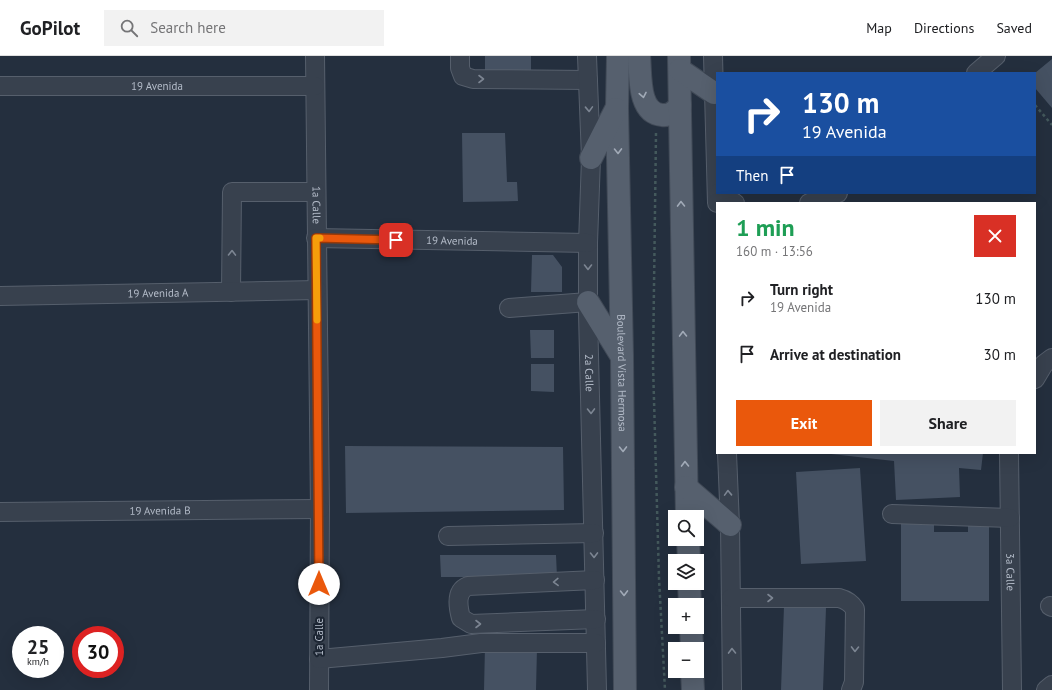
<!DOCTYPE html>
<html lang="en">
<head>
<meta charset="utf-8">
<style>
	body { margin:0; font-family:"PT Sans",sans-serif; background:#f2f2f2; color:#202124; height:100vh; display:flex; flex-direction:column; font-size:15px; white-space:nowrap }
	* { box-sizing:border-box; margin:0 }
	p { font-size:13px; color:#757577 }
	.icon { flex:none; width:22px; height:22px; fill:none; stroke:currentColor; stroke-width:2; stroke-linecap:round; stroke-linejoin:round }
	.map { position:relative; flex:1; overflow:hidden }
	.side { position:absolute; left:716px; top:146px; width:320px; height:252px; display:flex; flex-direction:column; background:#fff; border-radius:0px; box-shadow:0 4px 16px #0002 }
	.side>* { flex:none }
	.banner { position:absolute; left:716px; top:16px; width:320px; height:122px; border-radius:0px; box-shadow:0 4px 16px #0002; background:#1a4fa0; color:#fff; overflow:hidden }
	.buttons { position:absolute; left:668px; top:454px; display:grid; gap:8px }
	.buttons a { display:grid; place-items:center; width:36px; height:36px; border-radius:0px; background:#fff; box-shadow:0 4px 16px #0002; font-size:20px }
	.speed { position:absolute; left:12px; top:570px; display:flex; gap:8px; font-size:20px; font-weight:700; text-align:center }
	.speed>* { display:grid; place-content:center; width:52px; height:52px; border-radius:50%; background:#fff; box-shadow:0 4px 16px #0002; line-height:1 }
	.speed small { font-size:10px; font-weight:400 }
	.speed .limit { border:6px solid #d22; background:#fff; color:#111 }
	.pin { position:absolute; display:grid; place-items:center; width:34px; height:34px; color:#fff; margin:-17px; border-radius:8px; box-shadow:0 2px 6px #0006 }
	.me { position:absolute; width:44px; margin:-22px; rotate:0deg; stroke-linejoin:round; filter:drop-shadow(0 0 3px #0008) }
	.turn { display:flex; align-items:center; gap:14px; height:84px; padding:0 20px; font-size:18px }
	.turn .icon { width:52px; height:52px; stroke-width:2.5 }
	.turn b { display:block; font-size:28px; line-height:34px }
	.then { display:flex; align-items:center; height:38px; padding:0 20px; background:#0003; gap:8px; font-size:15px }
	.round { display:grid; place-items:center; flex:none; width:42px; height:42px; border-radius:0px; background:#f2f2f2 }
	.head { display:flex; align-items:center; justify-content:space-between; height:68px; padding:0 20px }
	h1 { font-size:24px; font-weight:700; line-height:30px; color:#1e9e55 }
	.cta { display:flex; gap:8px; margin-top:auto; padding:8px 20px }
	.cta a { flex:1; height:46px; border-radius:0px; background:#ea580c; color:#fff; font-size:16px; font-weight:700; line-height:46px; text-align:center }
	.cta a+a { background:#f2f2f2; color:#202124 }
	ul { padding:0; list-style:none }
	li { display:flex; align-items:center; gap:12px; height:56px; padding:0 20px }
	li div { flex:1 }
	li b { display:block; font-size:15px }
	li em { font-style:normal }
	header { display:flex; align-items:center; gap:24px; box-sizing:border-box; height:56px; padding:0 20px; background:#fff; border-bottom:1px solid #e0e0e0 }
	header strong { font-size:19px }
	nav { display:flex; gap:22px; margin-inline-start:auto; font-size:14px }
	.search { width:280px; height:36px; background:#f2f2f2; display:flex; align-items:center; gap:10px; box-sizing:border-box; padding:0 14px; border-radius:0px; color:#757577; font-size:15px }
	.map>svg:first-child { display:block }
	.building { fill:#455162 }
	.lines { fill:none; stroke-linecap:round; stroke-linejoin:round }
	.minor-casing { stroke:#565f6c; stroke-width:20 }
	.major-casing { stroke:#414a57; stroke-width:24 }
	.path { stroke:#44595c; stroke-width:2.5; stroke-dasharray:3 3; stroke-linecap:butt }
	.minor { stroke:#38414e; stroke-width:18 }
	.major { stroke:#56606e; stroke-width:22 }
	.oneway { stroke:#7c8592 }
	.oneway2 { stroke:#a1aab7 }
	.route-casing { stroke:#983908; stroke-width:10 }
	.route { stroke:#ea580c; stroke-width:7 }
	.slow { stroke:#f59e0b; stroke-width:7 }
	.labels { text-anchor:middle; dominant-baseline:central; stroke-width:4; stroke-linejoin:round; paint-order:stroke }
	.street-label { font-size:11px; fill:#b4bcc9; stroke:#1d2633 }
</style>
</head>
<body>
<header>
<strong>GoPilot</strong>
<div class="search"><svg class="icon" aria-label="search" viewBox="0 0 24 24"><circle cx="10" cy="10" r="6"/><path d="M15 15l6 6"/></svg>Search here</div>
<nav><a>Map</a><a>Directions</a><a>Saved</a></nav>
</header>
<div class="map">
<svg width="1052" height="634" viewBox="0 0 1052 634">
	<rect width="100%" height="100%" fill="#242f3e"/>
	<path class="building" d="M 485,0 L 531,0 L 531,15 L 485,15 Z
		M 1052,3 L 1052,52 L 1035,32 L 1035,17 Z
		M 462,77 L 505,77 L 507,126 L 517,126 L 518,145 L 463,146 Z
		M 532,199 L 553,199 L 562,211 L 562,236 L 531,236 Z
		M 530,274 L 554,274 L 554,302 L 531,302 Z
		M 531,308 L 554,308 L 554,336 L 531,335 Z
		M 345,390 L 563,391 L 564,454 L 346,457 Z
		M 831,397 L 983,397 L 981,414 L 959,412 L 960,441 L 896,444 L 894,405 L 831,398 Z
		M 860,412 L 866,505 L 801,508 L 796,416 Z
		M 901,462 L 934,462 L 934,476 L 968,476 L 968,465 L 989,465 L 989,545 L 901,545 Z
		M 440,499 L 556,499 L 557,521 L 441,521 Z
		M 784,550 L 826,552 L 823,634 L 781,634 Z
		M 485,590 L 537,592 L 536,634 L 484,634 Z"/>
	<g class="lines">
		<g class="minor-casing">
			<g id="minor">
				<path id="s1" d="M 315,0 L 320,453 L 319,634"/>
				<path d="M 460,0 L 460,12 L 463,20 L 473,23 L 588,24"/>
				<path id="s2" d="M 587,0 L 591,102 L 588,187 L 588,257 L 597,634"/>
				<path d="M 713,0 L 717,147"/>
				<path d="M 976,17 L 996,0"/>
				<path id="s3" d="M 0,30 L 315,30"/>
				<path d="M 718,137 L 735,147"/>
				<path d="M 809,147 L 838,137"/>
				<path id="s4" d="M 316,182 L 588,187"/>
				<path d="M 231,236 L 232,136 L 316,136"/>
				<path id="s5" d="M 0,240 L 317,234"/>
				<path d="M 509,252 L 588,246"/>
				<path d="M 1035,323 L 1044,308 L 1052,302"/>
				<path d="M 727,397 L 730,469 L 732,634"/>
				<path id="s6" d="M 1009,397 L 1012,634"/>
				<path id="s7" d="M 0,456 L 320,453"/>
				<path d="M 892,458 L 1010,462"/>
				<path d="M 448,480 L 594,477"/>
				<path d="M 595,524 L 468,530 C 455,535 458,551 461,562 L 471,568 L 596,563"/>
				<path d="M 731,542 L 839,542 C 847,544 851,547 855,553 L 854,626 L 851,634"/>
				<path d="M 1050,550 L 1052,551"/>
				<path d="M 319,603 L 442,592 L 481,587 L 596,587"/>
				<path d="M 1046,634 L 1052,629"/>
			</g>
		</g>
		<g class="major-casing">
			<g id="major">
				<path id="s8" d="M 618,0 L 617,52 L 622,301 L 625,634"/>
				<path d="M 639,0 C 641,17 637,57 662,59 C 670,60 676,55 680,49"/>
				<path d="M 679,0 L 687,461"/>
				<path d="M 680,14 L 714,37"/>
				<path d="M 591,102 L 616,53"/>
				<path d="M 588,246 L 622,301"/>
				<path d="M 686,431 L 730,469"/>
				<path d="M 688,483 L 689,505"/>
				<path d="M 689,527 L 690,549"/>
				<path d="M 691,571 L 692,593"/>
				<path d="M 692,615 L 693,634"/>
			</g>
		</g>
		<path class="path" d="M 1035,49 L 1052,69
			M 656,77 L 653,308 L 659,522 L 665,634"/>
		<use href="#minor" class="minor"/>
		<use href="#major" class="major"/>
	</g>
	<defs><path id="oneway-chevron" d="M-2-3.5L2.5 0L-2 3.5" fill="none" stroke-width="1.6" stroke-linecap="round" stroke-linejoin="round"/></defs>
	<g class="oneway">
		<use href="#oneway-chevron" transform="translate(481 23)"/>
		<use href="#oneway-chevron" transform="translate(589 53) rotate(88)"/>
		<use href="#oneway-chevron" transform="translate(232 197) rotate(-89)"/>
		<use href="#oneway-chevron" transform="translate(588 211) rotate(90)"/>
		<use href="#oneway-chevron" transform="translate(591 355) rotate(89)"/>
		<use href="#oneway-chevron" transform="translate(728 437) rotate(-92)"/>
		<use href="#oneway-chevron" transform="translate(594 499) rotate(89)"/>
		<use href="#oneway-chevron" transform="translate(556 526) rotate(178)"/>
		<use href="#oneway-chevron" transform="translate(770 542)"/>
		<use href="#oneway-chevron" transform="translate(478 568)"/>
		<use href="#oneway-chevron" transform="translate(855 593) rotate(91)"/>
		<use href="#oneway-chevron" transform="translate(732 595) rotate(-91)"/>
	</g>
	<g class="oneway2">
		<use href="#oneway-chevron" transform="translate(643 39) rotate(79)"/>
		<use href="#oneway-chevron" transform="translate(618 95) rotate(89)"/>
		<use href="#oneway-chevron" transform="translate(681 148) rotate(-91)"/>
		<use href="#oneway-chevron" transform="translate(683 278) rotate(-91)"/>
		<use href="#oneway-chevron" transform="translate(623 393) rotate(89)"/>
		<use href="#oneway-chevron" transform="translate(685 408) rotate(-91)"/>
		<use href="#oneway-chevron" transform="translate(624 537) rotate(89)"/>
	</g>
	<g class="lines">
		<g class="route-casing">
			<path id="route" d="M 319,528 L 316,182 L 396,184"/>
		</g>
		<use href="#route" class="route"/>
		<path class="slow" d="M 317,264 L 316,182 L 320,182"/>
	</g>
	<g class="labels">
		<g class="street-label">
			<text stroke="none"><textPath href="#s3" startOffset="157">19 Avenida</textPath></text>
			<text stroke="none"><textPath href="#s1" startOffset="149">1a Calle</textPath></text>
			<text stroke="none"><textPath href="#s4" startOffset="136">19 Avenida</textPath></text>
			<text stroke="none"><textPath href="#s5" startOffset="158">19 Avenida A</textPath></text>
			<text stroke="none"><textPath href="#s2" startOffset="317">2a Calle</textPath></text>
			<text stroke="none"><textPath href="#s8" startOffset="317">Boulevard Vista Hermosa</textPath></text>
			<text stroke="none"><textPath href="#s7" startOffset="160">19 Avenida B</textPath></text>
			<text stroke="none"><textPath href="#s6" startOffset="119">3a Calle</textPath></text>
			<text transform="translate(319 581) rotate(-90)">1a Calle</text>
		</g>
	</g>
</svg>
<div class="buttons">
<a><svg class="icon" aria-label="search" viewBox="0 0 24 24"><circle cx="10" cy="10" r="6"/><path d="M15 15l6 6"/></svg></a>
<a><svg class="icon" aria-label="layers" viewBox="0 0 24 24"><path d="M12 4l9 5-9 5-9-5zM3 14l9 5 9-5"/></svg></a>
<a>+</a>
<a>−</a>
</div>
<div class="speed"><div>25<small>km/h</small></div><div class="limit">30</div></div>
<div class="pin" style="left:396px;top:184px;background:#d93025"><svg class="icon" aria-label="arrive" viewBox="0 0 24 24"><path d="M6 21V4h12l-3 4 3 4H6"/></svg></div>
<svg class="me" style="left:319px;top:528px" viewBox="-20 -20 40 40"><circle r="19" fill="#fff"/><path d="M0-13L10 11 0 6-10 11z" fill="#ea580c"/></svg>
<div class="banner">
<div class="turn"><svg class="icon" aria-label="right" viewBox="0 0 24 24"><path d="M7 20v-9h11M14 6l5 5-5 5"/></svg><div><b>130 m</b>19 Avenida</div></div>
<div class="then">Then<svg class="icon" aria-label="arrive" viewBox="0 0 24 24"><path d="M6 21V4h12l-3 4 3 4H6"/></svg></div>
</div>
<section class="side">
<div class="head"><div><h1>1 min</h1><p>160 m · 13:56</p></div><a class="round" style="background:#d93025;color:#fff"><svg class="icon" aria-label="close" viewBox="0 0 24 24"><path d="M6 6l12 12M18 6L6 18"/></svg></a></div>
<ul>
<li><svg class="icon" aria-label="right" viewBox="0 0 24 24"><path d="M7 20v-9h11M14 6l5 5-5 5"/></svg><div><b>Turn right</b><p>19 Avenida</p></div><em>130 m</em></li>
<li><svg class="icon" aria-label="arrive" viewBox="0 0 24 24"><path d="M6 21V4h12l-3 4 3 4H6"/></svg><div><b>Arrive at destination</b></div><em>30 m</em></li>
</ul>
<div class="cta"><a>Exit</a><a>Share</a></div>
</section>
</div>
</body>
</html>
